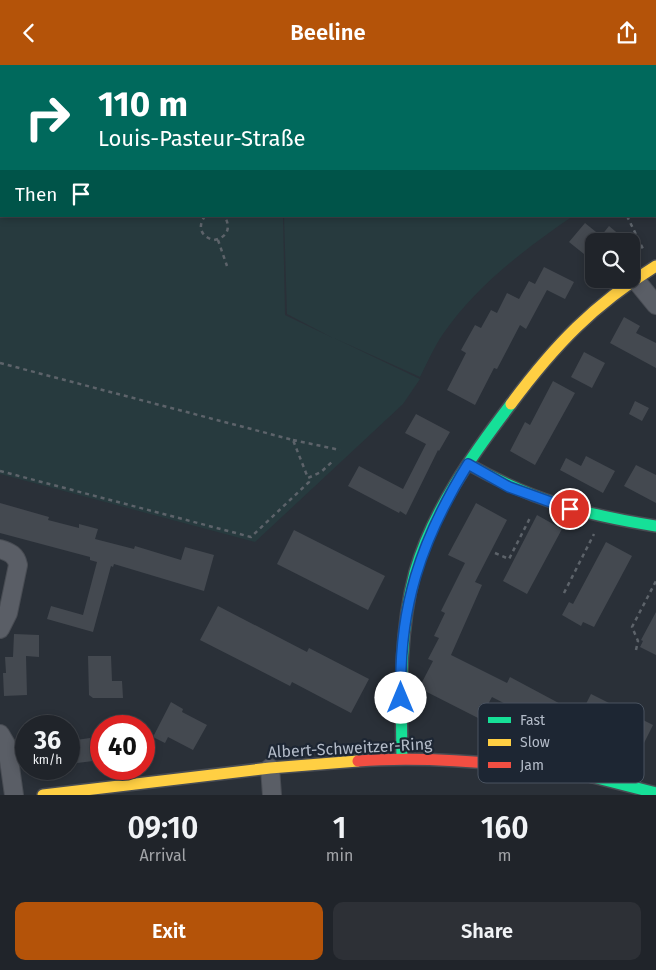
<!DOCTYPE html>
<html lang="en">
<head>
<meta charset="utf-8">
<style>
	body { margin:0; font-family:"Fira Sans",sans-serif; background:#2d3036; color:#f1f3f6; height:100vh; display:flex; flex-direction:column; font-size:19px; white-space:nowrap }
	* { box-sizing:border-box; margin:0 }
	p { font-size:16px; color:#a2a4a8 }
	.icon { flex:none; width:28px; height:28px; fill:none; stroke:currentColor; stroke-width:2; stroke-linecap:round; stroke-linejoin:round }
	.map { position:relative; height:730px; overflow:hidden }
	.side { display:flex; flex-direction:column; background:#20242a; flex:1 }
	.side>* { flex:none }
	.banner { position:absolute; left:0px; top:0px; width:656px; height:152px; box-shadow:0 2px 8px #0003,0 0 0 1px #3d4147; background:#00695c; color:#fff; overflow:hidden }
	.fabs { position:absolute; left:585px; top:168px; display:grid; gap:10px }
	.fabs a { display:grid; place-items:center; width:55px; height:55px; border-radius:10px; background:#20242a; box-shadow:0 2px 8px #0003,0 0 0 1px #3d4147; font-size:25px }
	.speed { position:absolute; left:15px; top:650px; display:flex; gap:10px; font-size:25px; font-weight:700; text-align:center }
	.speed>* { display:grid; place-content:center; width:65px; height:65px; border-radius:50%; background:#20242a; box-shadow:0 2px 8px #0003,0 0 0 1px #3d4147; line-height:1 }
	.speed small { font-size:12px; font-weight:400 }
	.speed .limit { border:8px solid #d22; background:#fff; color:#111 }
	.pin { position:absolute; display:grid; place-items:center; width:42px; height:42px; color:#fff; margin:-21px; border:2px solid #fff; border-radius:50%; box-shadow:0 1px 5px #0007 }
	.me { position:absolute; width:55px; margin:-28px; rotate:0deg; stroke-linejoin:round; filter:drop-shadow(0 0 4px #0008) }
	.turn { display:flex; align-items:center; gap:18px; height:105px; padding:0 15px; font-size:22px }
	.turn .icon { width:65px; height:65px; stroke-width:2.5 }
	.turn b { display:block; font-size:35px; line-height:42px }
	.then { display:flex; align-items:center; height:48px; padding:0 15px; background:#0003; gap:10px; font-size:19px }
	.eta { display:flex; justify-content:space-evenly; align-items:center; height:85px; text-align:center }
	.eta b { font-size:30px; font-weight:600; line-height:35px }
	.button { display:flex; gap:10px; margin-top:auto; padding:10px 15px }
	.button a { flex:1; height:58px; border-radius:10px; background:#b45309; color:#fff; font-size:20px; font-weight:600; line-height:58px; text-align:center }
	.button a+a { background:#2d3036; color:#f1f3f6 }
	header { display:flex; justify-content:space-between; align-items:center; height:65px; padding:0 15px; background:#b45309; color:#fff; font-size:22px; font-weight:600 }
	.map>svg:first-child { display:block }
	.green { fill:#273a3e }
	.building { fill:#444950 }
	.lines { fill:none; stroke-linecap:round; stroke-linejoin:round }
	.street-casing { stroke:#484c53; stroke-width:20 }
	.fast-casing { stroke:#484c53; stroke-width:14 }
	.slow-casing { stroke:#484c53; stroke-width:14 }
	.jam-casing { stroke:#484c53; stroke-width:14 }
	.path { stroke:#5d636a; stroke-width:2.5; stroke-dasharray:4 4; stroke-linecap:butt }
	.street { stroke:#5a5e66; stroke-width:18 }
	.fast { stroke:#16e098; stroke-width:11 }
	.slow { stroke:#ffcf43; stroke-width:11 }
	.jam { stroke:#f24e42; stroke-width:11 }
	.route-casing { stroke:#114b97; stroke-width:12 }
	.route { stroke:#1a73e8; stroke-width:9 }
	.labels { text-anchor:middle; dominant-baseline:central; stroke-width:4.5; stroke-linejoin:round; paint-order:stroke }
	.street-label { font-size:16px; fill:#b4bcc9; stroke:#1d2633 }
	.key { fill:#1d2633; stroke:#4a5360; stroke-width:1 }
	.key-label { font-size:14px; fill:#b4bcc9 }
</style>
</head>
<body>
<header><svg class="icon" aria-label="back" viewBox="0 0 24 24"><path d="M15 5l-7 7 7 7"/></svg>Beeline<svg class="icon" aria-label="share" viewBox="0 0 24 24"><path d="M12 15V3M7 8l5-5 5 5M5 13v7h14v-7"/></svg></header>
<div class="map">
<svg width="656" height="730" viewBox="0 0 656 730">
	<rect width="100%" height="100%" fill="#2a3038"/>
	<path class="green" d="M 0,0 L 267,0 L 1,1 L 1,151 L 283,151 L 285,250 L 333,273 L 287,249 L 284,151 L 573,151 C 525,184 477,220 443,269 C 434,282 427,298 420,312 L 334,273 L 420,314 L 403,339 L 255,477 L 0,409 Z"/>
	<path class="building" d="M 585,158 L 601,171 L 609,161 L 627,176 L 594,176 L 594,197 L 569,177 Z
		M 544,202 L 574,217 L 565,234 L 547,225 L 526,264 L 520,260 L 497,304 L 494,303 L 475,340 L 447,325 L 466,288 L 461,285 L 475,260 L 481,263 L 491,245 L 497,248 L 507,228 L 519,234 L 529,216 L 535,219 Z
		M 624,252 L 640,261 L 636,268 L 656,278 L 656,303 L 610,278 Z
		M 584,287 L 605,298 L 592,323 L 571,312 Z
		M 553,316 L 575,328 L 535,400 L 510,386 L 525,357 L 530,360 Z
		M 635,336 L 649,343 L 642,356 L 629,349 Z
		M 416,349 L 450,367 L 439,386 L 438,385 L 406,450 L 400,446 L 399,448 L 348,421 L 359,401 L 403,424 L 426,379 L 405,368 Z
		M 586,391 L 615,406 L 603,428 L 560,405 L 566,393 L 581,401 Z
		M 636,400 L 656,410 L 656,438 L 624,421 Z
		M 0,438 L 49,452 L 48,455 L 79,463 L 79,459 L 98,464 L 95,474 L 134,484 L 135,481 L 181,495 L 185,482 L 214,490 L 204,526 L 114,499 L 113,502 L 111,501 L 93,567 L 47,554 L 51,541 L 83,550 L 97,497 L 90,495 L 90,492 L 0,468 Z
		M 476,438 L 507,455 L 475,517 L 482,520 L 451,590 L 507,618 L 510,612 L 568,643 L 557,666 L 550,663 L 549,665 L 525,653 L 526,651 L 520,648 L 521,647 L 492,632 L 480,654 L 419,623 L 433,596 L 428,594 L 439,573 L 434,571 L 445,548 L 441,546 L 465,498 L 448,490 Z
		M 537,450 L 562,464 L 527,529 L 503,516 Z
		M 294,465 L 385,511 L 368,545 L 277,499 Z
		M 606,477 L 632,491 L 594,562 L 583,557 L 581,561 L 562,550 L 569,537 L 573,539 Z
		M 218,541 L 307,587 L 309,583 L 369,614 L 351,648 L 292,617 L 290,621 L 200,575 Z
		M 656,547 L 656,590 L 640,582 L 643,576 L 641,575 Z
		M 14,569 L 39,570 L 39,592 L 26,591 L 27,630 L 4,631 L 3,608 L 6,608 L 5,592 L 13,592 Z
		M 88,591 L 111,591 L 112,616 L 122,616 L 123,633 L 93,633 L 89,630 Z
		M 591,629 L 653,660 L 640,686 L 633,683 L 632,685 L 577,657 Z
		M 171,637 L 183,644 L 182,647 L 207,660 L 193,685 L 168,672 L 165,678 L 153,672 Z
		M 90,673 L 93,696 L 69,699 L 69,676 Z"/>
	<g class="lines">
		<g class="street-casing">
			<path id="street" d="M 634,213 L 656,240
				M 0,484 C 10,487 16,490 18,500 L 8,548 L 0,564
				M 0,669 L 7,681 L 14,730
				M 270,703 L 272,730"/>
		</g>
		<g class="fast-casing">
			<path id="fast" d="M 468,399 C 531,435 585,450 656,461
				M 402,693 C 401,631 399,567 415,507 C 433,445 472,390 511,339
				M 593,712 L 656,728"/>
		</g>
		<g class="slow-casing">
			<path id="slow" d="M 511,339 C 554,281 594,239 656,201
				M 43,730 L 270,703 L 358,696"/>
		</g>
		<g class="jam-casing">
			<path id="jam" d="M 358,696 C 409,692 459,695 510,700 C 538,702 565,705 593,712"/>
		</g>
		<path class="path" d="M 138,0 L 142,1
			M 580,0 L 581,1
			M 216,1 L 216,0
			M 0,97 L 1,97
			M 205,151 C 197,162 201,172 214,175 C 227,173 232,162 224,151
			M 627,151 L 644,186
			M 218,175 L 227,201
			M 0,298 L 293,375 L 308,413 L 321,407 L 334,395
			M 293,375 L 340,385
			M 0,406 L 251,472 L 309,417 L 308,413
			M 495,488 L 509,494 L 531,451
			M 564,528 L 594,469
			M 636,585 L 638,576 L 632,562 L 656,516"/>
		<use href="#street" class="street"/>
		<use href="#fast" class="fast"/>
		<use href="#slow" class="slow"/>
		<use href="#jam" class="jam"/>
	</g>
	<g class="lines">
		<g class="route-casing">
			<path id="route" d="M 401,633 C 398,543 421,475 468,399 L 509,422 L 570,444"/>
		</g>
		<use href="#route" class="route"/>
	</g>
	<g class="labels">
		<g class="street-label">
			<text transform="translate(350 683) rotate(-3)">Albert-Schweitzer-Ring</text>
		</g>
	</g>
	<rect x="478" y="638" width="166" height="80" rx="8" class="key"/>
	<rect x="488" y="652" width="23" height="6" fill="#16e098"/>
	<rect x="488" y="674" width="23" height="7" fill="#ffcf43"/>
	<rect x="488" y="697" width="23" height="6" fill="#f24e42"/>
	<g class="key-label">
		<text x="520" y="660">Fast</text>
		<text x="520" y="682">Slow</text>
		<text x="520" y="705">Jam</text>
	</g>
</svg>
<div class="fabs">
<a><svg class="icon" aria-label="search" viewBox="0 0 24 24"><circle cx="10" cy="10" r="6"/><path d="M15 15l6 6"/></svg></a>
</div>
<div class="speed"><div>36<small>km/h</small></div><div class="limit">40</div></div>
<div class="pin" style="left:570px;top:444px;background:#d93025"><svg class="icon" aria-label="arrive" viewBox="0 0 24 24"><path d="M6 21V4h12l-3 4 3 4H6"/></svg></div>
<svg class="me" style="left:401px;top:633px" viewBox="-20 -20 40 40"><circle r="19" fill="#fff"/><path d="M0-13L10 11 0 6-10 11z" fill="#1a73e8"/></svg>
<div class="banner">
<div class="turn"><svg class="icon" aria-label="right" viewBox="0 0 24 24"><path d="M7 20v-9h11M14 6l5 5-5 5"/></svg><div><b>110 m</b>Louis-Pasteur-Straße</div></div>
<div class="then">Then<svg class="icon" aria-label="arrive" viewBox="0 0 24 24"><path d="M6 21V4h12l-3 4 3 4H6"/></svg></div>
</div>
</div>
<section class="side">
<div class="eta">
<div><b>09:10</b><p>Arrival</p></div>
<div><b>1</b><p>min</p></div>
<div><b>160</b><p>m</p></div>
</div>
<div class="button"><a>Exit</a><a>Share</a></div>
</section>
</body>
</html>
